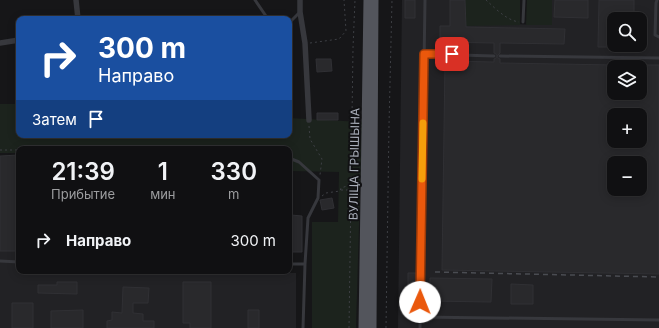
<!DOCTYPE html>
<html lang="ru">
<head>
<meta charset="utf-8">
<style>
	body { margin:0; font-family:Inter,sans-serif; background:#19191b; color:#f1f3f6; height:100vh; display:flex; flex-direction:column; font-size:15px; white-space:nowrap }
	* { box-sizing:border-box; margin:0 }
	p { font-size:13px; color:#9c9d9f }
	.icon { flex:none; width:22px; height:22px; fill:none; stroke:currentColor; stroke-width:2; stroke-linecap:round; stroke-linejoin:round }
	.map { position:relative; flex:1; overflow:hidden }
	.sheet { position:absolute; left:16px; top:146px; width:276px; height:128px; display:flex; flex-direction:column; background:#101012; border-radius:8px; box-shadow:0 2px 10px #0003,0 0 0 1px #303032 }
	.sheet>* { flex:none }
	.top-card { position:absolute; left:16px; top:16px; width:276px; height:122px; border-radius:8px; box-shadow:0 2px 10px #0003,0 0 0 1px #303032; background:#1a4fa0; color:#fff; overflow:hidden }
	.controls { position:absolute; left:607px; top:12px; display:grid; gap:8px }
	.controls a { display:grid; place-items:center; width:40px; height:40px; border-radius:8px; background:#101012; box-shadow:0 2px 10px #0003,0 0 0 1px #303032; font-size:20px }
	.pin { position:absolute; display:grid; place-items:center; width:34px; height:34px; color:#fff; margin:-17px; border-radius:8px; box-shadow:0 2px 6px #0006 }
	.me { position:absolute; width:44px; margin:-22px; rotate:1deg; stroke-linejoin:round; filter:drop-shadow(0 0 3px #0008) }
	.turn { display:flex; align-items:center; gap:14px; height:84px; padding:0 16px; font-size:18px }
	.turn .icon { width:52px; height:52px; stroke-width:2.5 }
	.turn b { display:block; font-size:28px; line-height:34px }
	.then { display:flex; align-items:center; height:38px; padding:0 16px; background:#0003; gap:8px; font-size:15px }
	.eta { display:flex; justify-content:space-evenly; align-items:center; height:68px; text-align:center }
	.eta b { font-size:24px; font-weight:600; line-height:28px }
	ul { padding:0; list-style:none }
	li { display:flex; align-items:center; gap:12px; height:52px; padding:0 16px }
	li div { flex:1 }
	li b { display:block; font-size:15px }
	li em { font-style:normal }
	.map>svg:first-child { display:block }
	.built { fill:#222225; fill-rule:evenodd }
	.green { fill:#1c231d }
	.building { fill:#29292c; stroke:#303034; fill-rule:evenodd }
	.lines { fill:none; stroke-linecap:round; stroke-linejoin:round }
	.path { stroke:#3d3f44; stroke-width:1; stroke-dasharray:2 3; stroke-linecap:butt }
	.lane { stroke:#37383d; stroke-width:3 }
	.street { stroke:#37383d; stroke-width:5.5 }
	.primary { stroke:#53555c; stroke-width:9 }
	.rail { stroke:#4a4c52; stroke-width:1.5; stroke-dasharray:5 4; stroke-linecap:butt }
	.route-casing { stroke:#983908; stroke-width:10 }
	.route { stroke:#ea580c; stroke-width:7 }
	.slow { stroke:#f59e0b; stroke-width:7 }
	.labels { text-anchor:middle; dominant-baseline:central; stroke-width:4; stroke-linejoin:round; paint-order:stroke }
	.street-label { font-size:12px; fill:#a8adb8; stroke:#111113 }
</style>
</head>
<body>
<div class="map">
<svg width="659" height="328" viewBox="0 0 659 328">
	<rect width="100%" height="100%" fill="#161618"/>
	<path class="built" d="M 402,0 L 471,0 L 469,23 L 547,25 L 548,0 L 659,0 L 659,328 L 398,328 ZM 614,19 L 640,19 L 640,45 L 614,45 ZM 614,67 L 640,67 L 640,93 L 614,93 ZM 614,115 L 640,115 L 640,141 L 614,141 ZM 614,163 L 640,163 L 640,189 L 614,189 Z
		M 0,156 L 19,156 L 19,271 L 261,271 L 262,273 L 296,273 L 296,328 L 0,328 Z"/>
	<path class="green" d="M 462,0 L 520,0 L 520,25 L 462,26 Z
		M 527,0 L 552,0 L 552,25 L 526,25 Z
		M 0,104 L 19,104 L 19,135 L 289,135 L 289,118 L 362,122 L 356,328 L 312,328 L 312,222 L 338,222 L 339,172 L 289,171 L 289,149 L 19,149 L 19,153 L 0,153 Z"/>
	<path class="building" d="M 405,0 L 415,0 L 415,18 L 405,18 Z
		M 450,0 L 465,0 L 466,27 L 565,29 L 564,44 L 500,43 L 500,53 L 497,56 L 498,58 L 500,59 L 500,63 L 614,65 L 614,93 L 640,93 L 640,65 L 659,65 L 659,274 L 442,270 L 445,61 L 494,62 L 494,59 L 496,58 L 497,56 L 496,54 L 494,53 L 494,43 L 440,42 L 440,26 L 450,26 ZM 614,115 L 640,115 L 640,141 L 614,141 ZM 614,163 L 640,163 L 640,189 L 614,189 Z
		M 555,0 L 588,0 L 588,18 L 554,17 Z
		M 599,0 L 634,0 L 634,19 L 614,19 L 614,47 L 598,47 Z
		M 316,59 L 331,59 L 332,71 L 317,72 Z
		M 317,113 L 338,113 L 338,120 L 317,120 Z
		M 19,155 L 19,251 L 0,251 L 0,156 Z
		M 332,198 L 334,208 L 322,210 L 320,200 Z
		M 291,215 L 302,216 L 302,252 L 289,252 L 289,220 L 291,220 Z
		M 408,273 L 418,273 L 417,297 L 408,297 Z
		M 430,278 L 492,279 L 491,302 L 430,301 Z
		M 57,282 L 77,282 L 77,294 L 38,293 L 38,285 L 57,285 Z
		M 183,282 L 211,282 L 211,328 L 190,328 L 190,323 L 183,323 Z
		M 511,284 L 533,285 L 533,304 L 511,304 Z
		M 123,287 L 149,288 L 148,303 L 133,303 L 133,313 L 143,314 L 143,321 L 154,321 L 154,328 L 107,328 L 107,321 L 112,320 L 112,312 L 122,313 Z
		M 12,303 L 33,303 L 33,328 L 12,328 Z
		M 83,310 L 83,328 L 51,328 L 51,311 Z
		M 248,310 L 259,310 L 259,328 L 248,328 Z"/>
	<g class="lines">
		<path class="path" d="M 486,0 C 495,8 506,20 519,22
			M 310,43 L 339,39 L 346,31 L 344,0
			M 309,126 L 310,139 L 322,159 L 320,175
			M 60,149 L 80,146 L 99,149
			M 0,150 L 19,150
			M 341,190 L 351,190
			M 322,196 L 326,193 L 340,191 L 341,188 L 347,186 L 351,181
			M 349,328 L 353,48 L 355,0
			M 386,328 L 389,125 L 392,0"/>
		<path class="lane" d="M 255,0 L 268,19
			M 657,0 L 656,3 L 655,35 L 659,37
			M 523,22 L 524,0
			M 289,23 L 300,12
			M 424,54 L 494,56
			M 500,56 L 659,58
			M 251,148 L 259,149
			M 289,158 L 299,162 L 319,180 L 318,198 L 308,218 L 305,264 L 303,328
			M 0,261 L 19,262
			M 289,264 L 305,264
			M 420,317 L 659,320
			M 420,328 L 425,0"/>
		<path class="street" d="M 76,0 L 78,19
			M 300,0 L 300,12 L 305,43 L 309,120
			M 0,43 L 19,40"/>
		<path class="primary" d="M 363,328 L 368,0
			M 372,328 L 374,0"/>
		<path class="rail" d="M 435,272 L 659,277"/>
	</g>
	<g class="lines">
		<g class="route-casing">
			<path id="route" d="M 420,302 L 424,54 L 452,54"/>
		</g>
		<use href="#route" class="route"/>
		<path class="slow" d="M 422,179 L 423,123"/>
	</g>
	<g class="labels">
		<g class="street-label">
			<text transform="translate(354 164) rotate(-89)">ВУЛІЦА ГРЫШЫНА</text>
		</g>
	</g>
</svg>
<div class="controls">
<a><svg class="icon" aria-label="search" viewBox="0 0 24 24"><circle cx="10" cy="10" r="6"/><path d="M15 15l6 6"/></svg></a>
<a><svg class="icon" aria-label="layers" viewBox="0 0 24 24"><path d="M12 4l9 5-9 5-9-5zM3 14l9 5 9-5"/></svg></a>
<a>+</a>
<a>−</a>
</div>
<div class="pin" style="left:452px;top:54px;background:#d93025"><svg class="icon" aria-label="arrive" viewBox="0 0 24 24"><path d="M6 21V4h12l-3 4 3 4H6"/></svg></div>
<svg class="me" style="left:420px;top:302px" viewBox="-20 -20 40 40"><circle r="19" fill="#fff"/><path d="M0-13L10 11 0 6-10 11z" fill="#ea580c"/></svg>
<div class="top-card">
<div class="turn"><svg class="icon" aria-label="right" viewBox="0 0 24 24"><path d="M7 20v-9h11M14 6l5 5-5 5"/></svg><div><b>300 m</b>Направо</div></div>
<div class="then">Затем<svg class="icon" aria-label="arrive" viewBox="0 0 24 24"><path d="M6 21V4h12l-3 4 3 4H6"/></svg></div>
</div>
<section class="sheet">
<div class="eta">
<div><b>21:39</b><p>Прибытие</p></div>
<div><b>1</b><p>мин</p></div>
<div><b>330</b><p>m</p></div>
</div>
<ul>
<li><svg class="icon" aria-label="right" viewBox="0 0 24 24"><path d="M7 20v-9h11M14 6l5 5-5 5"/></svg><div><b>Направо</b></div><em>300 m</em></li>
</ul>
</section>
</div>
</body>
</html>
